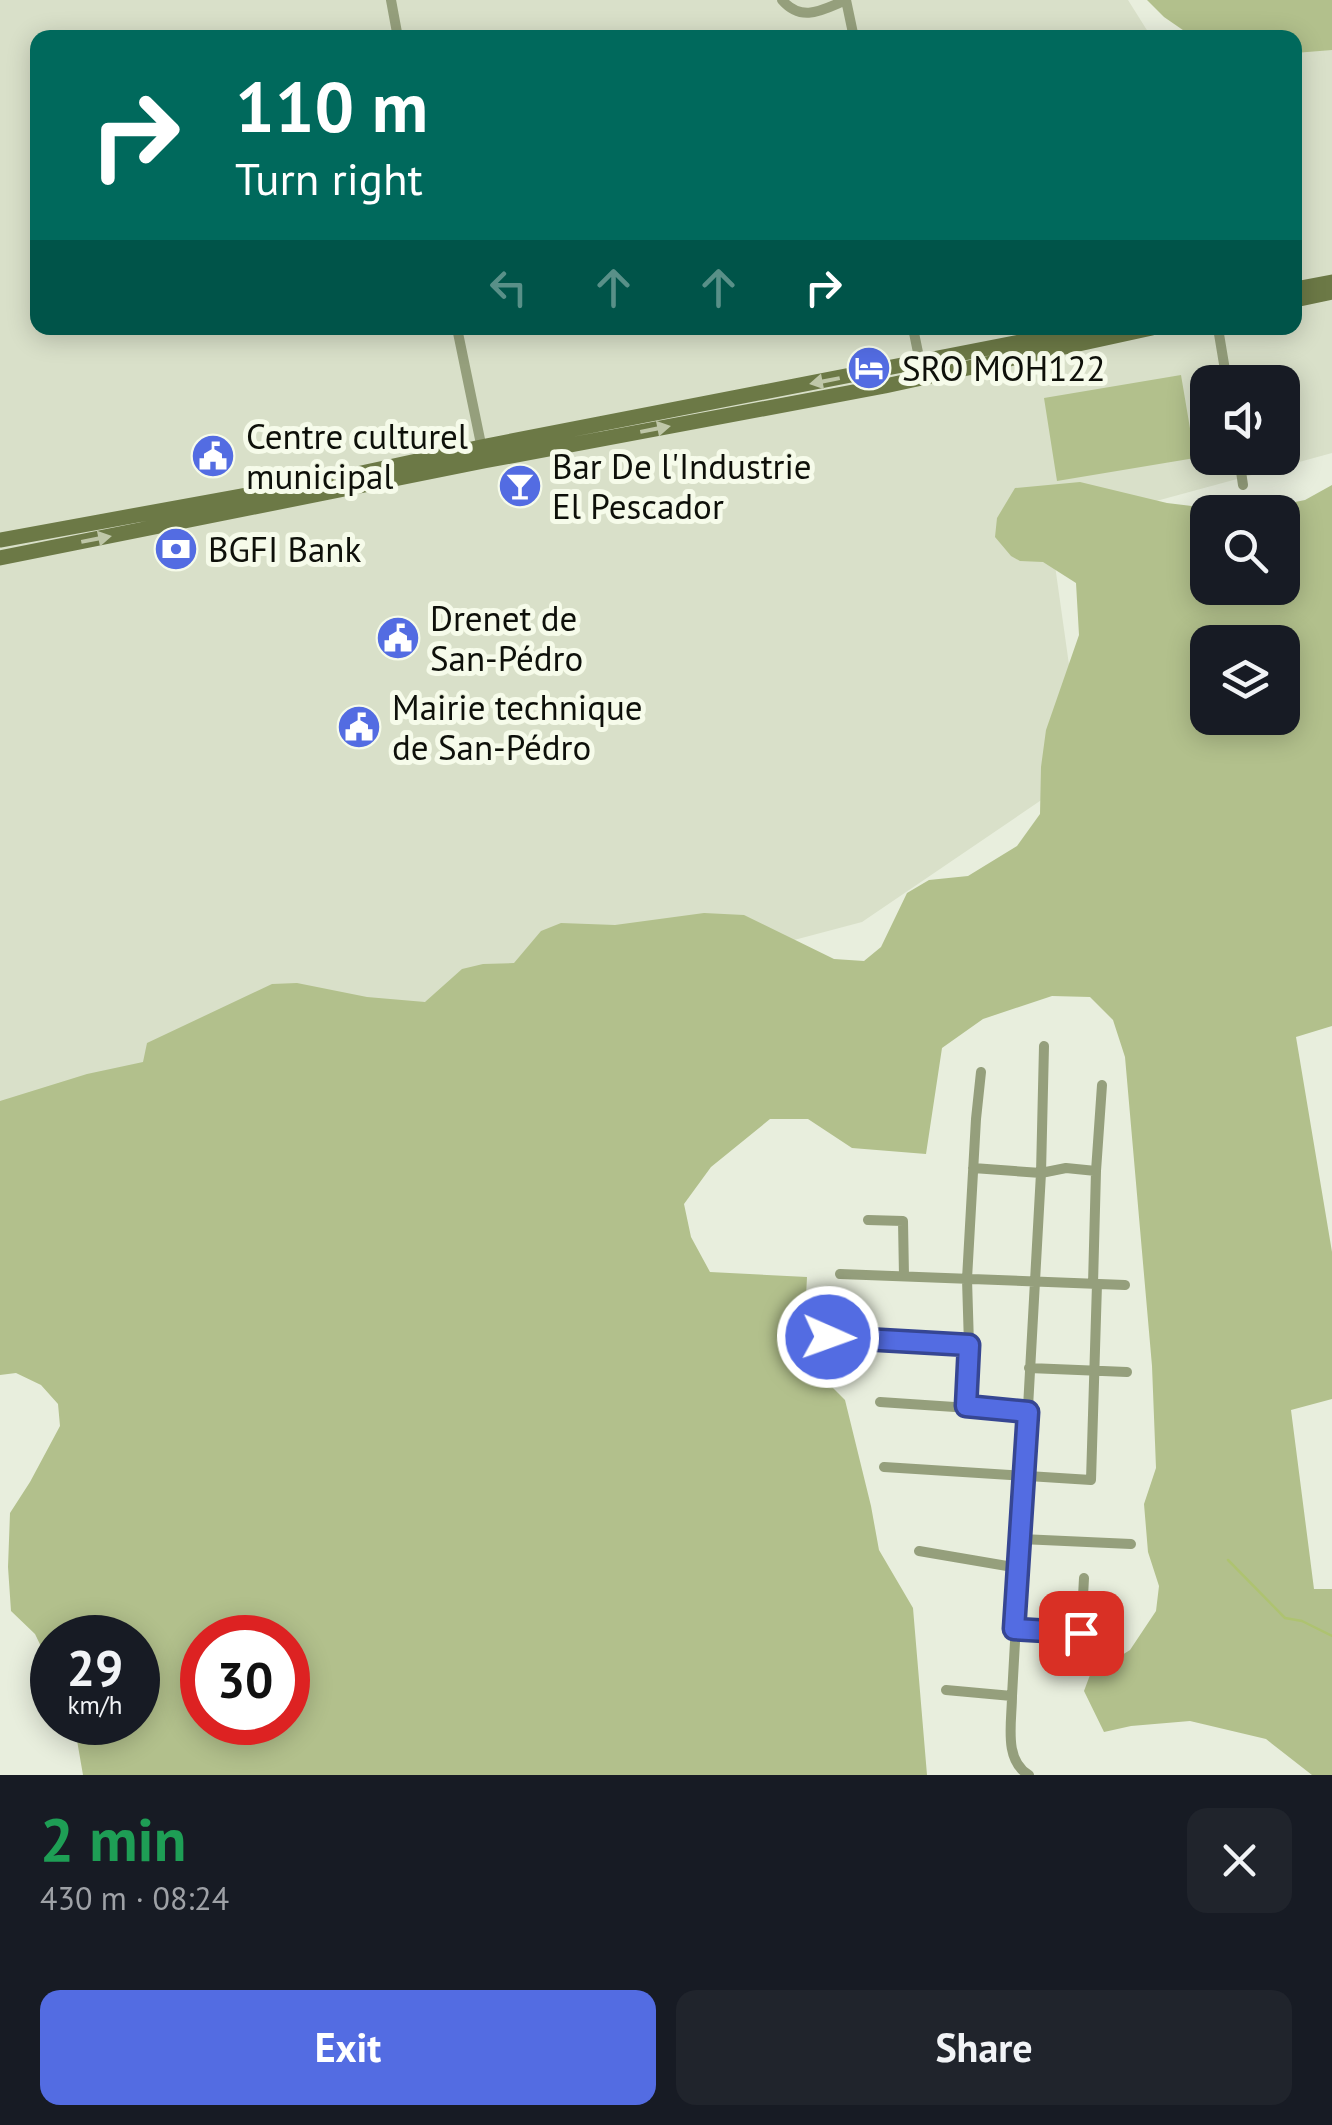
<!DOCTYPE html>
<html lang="en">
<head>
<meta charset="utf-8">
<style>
	body { margin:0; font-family:"PT Sans",sans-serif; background:#20242c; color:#f1f3f6; height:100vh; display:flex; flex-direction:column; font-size:38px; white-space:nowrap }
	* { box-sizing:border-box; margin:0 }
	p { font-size:32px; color:#9ea1a6 }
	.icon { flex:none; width:55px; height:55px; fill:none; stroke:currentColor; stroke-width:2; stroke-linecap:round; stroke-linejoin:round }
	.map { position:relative; height:1775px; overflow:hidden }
	.drawer { display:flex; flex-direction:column; background:#171b24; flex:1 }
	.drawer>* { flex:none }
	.banner { position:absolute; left:30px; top:30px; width:1272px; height:305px; border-radius:20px; box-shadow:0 5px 25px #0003; background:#00695c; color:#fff; overflow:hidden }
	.fabs { position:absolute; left:1190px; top:365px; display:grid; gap:20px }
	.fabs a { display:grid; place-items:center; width:110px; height:110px; border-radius:20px; background:#171b24; box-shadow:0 5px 25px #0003; font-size:50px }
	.speed { position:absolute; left:30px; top:1615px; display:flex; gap:20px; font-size:50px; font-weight:700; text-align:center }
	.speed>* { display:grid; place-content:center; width:130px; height:130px; border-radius:50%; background:#171b24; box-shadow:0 5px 25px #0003; line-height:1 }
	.speed small { font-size:25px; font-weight:400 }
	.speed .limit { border:15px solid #d22; background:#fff; color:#111 }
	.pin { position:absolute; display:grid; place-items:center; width:85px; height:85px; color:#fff; margin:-42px; border-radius:20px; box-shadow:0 5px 15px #0006 }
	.me { position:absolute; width:110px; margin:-55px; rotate:92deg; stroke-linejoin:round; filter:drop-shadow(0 0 8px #0008) }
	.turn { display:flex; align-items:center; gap:35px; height:210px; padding:0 40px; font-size:45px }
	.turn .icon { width:130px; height:130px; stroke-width:2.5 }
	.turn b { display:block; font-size:70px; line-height:85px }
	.lanes { display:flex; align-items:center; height:95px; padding:0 40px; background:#0003; justify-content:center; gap:50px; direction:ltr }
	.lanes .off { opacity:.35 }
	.round { display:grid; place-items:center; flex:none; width:105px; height:105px; border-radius:20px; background:#20242c }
	.headline { display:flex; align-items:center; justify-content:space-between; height:170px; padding:0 40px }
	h1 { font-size:60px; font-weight:700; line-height:75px; color:#1e9e55 }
	.button { display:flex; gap:20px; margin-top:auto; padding:20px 40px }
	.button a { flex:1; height:115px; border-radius:20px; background:#536ce2; color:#fff; font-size:40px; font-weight:700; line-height:115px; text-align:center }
	.button a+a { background:#20242c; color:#f1f3f6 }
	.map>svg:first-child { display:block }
	.built { fill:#d9e0c9; fill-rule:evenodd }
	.green { fill:#b2c08c; fill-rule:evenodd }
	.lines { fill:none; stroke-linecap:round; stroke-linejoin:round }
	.stream { stroke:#aec370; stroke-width:2.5 }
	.minor { stroke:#959f7c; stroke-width:10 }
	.secondary { stroke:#6c7946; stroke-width:15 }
	.oneway { fill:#bfc7a8 }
	.route-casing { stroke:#364693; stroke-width:25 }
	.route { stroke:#536ce2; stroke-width:18 }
	.labels { text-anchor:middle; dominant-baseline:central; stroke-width:10; stroke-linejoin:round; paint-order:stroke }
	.poi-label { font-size:35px; fill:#0e100a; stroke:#f6fbea; text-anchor:start }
</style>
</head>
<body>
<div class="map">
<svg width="1332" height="1775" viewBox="0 0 1332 1775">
	<rect width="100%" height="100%" fill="#e8eedd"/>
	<path class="built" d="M 0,0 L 1128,0 L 1150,35 L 1332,31 L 1332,453 L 1050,530 L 1084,771 L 862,922 L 0,1151 ZM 38,38 L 1295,38 L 1295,328 L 38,328 ZM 1208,382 L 1282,382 L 1282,458 L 1208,458 Z"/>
	<path class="green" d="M 1147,0 L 1332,0 L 1332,50 L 1295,53 L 1295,38 L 1193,37 L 1164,17 Z
		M 1181,375 L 1195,458 L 1057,481 L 1044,398 Z
		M 1080,482 L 1167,503 L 1241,512 L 1208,512 L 1208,588 L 1282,588 L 1282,512 L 1246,512 L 1305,500 L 1332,485 L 1332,1026 L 1296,1037 L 1332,1252 L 1332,1399 L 1291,1410 L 1314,1589 L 1332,1589 L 1332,1775 L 1312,1775 L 1266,1739 L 1190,1721 L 1131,1726 L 1104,1732 L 1084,1691 L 1090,1675 L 1130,1650 L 1156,1611 L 1159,1586 L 1148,1552 L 1144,1504 L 1156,1468 L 1152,1366 L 1125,1057 L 1113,1020 L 1090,997 L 1052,996 L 983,1019 L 942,1048 L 926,1154 L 852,1148 L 808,1119 L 770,1119 L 711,1167 L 684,1204 L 691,1237 L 710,1272 L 807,1277 L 804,1335 L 814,1369 L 845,1400 L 871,1506 L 879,1550 L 913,1608 L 927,1775 L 83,1775 L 74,1723 L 138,1722 L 138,1638 L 52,1638 L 52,1669 L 35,1634 L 11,1611 L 8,1567 L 10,1513 L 30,1482 L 60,1426 L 58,1404 L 41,1385 L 16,1373 L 0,1375 L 0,1101 L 87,1074 L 143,1062 L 147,1043 L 272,984 L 297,983 L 367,997 L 425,1002 L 462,969 L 483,964 L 514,963 L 541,931 L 561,923 L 615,925 L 704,913 L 744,915 L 834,959 L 864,961 L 881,947 L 907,893 L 929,880 L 968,876 L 1017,846 L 1040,814 L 1041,767 L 1046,730 L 1079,635 L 1076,583 L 1043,562 L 1020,561 L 1011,556 L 995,537 L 997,518 L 1015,488 ZM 1208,642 L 1282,642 L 1282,718 L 1208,718 ZM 202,1638 L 288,1638 L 288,1722 L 202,1722 Z"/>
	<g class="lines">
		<path class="stream" d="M 1228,1560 L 1285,1618 L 1302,1621 L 1332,1636"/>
		<path class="minor" d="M 391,0 L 398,38
			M 782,0 C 802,23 822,10 846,0
			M 846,0 L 854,38
			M 457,328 L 482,449
			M 913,328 L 921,367
			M 1218,328 L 1227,382
			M 1239,458 L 1243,485
			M 973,1168 L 1041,1173 L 1066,1168 L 1096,1171
			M 868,1220 L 903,1221 L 904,1276
			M 840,1274 L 1125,1285
			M 1093,1284 L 1096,1171 L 1102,1085
			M 828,1337 L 969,1345
			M 1029,1368 L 1127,1372
			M 880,1402 L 1028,1412
			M 966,1406 L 969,1345 L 967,1279 L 976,1119 L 981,1072
			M 884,1467 L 1091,1480 L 1097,1284
			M 1021,1539 L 1131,1544
			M 919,1551 L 1019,1568
			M 1014,1629 L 1094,1634
			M 1079,1670 L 1084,1578
			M 946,1690 L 1012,1696
			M 1029,1775 C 1003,1760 1012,1722 1012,1696 L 1041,1173 L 1044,1046"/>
		<path class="secondary" d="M 1295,289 L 1332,282
			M 1295,300 L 1332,292
			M 0,540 L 329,480 L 481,447 L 1092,328
			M 0,558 L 484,461 L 885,386 L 1152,328"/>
	</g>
	<defs><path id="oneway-solid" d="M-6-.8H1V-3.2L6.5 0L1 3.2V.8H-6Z" transform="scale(2.5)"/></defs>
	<g class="oneway">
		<use href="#oneway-solid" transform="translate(825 381) rotate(169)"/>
		<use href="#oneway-solid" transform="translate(655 429) rotate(-11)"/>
		<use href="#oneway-solid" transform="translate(96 539) rotate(-11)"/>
	</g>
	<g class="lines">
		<g class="route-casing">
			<path id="route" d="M 828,1337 L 969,1345 L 966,1406 L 1028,1412 L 1014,1629 L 1081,1633"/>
		</g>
		<use href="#route" class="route"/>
	</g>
	<defs>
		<g id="hotel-disc" transform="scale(2.25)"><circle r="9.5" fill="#536ce2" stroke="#f6fbea"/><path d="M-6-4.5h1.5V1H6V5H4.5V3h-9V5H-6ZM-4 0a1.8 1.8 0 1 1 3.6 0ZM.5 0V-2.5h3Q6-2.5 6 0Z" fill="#fff"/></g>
		<g id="civic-disc" transform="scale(2.25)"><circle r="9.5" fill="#536ce2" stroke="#f6fbea"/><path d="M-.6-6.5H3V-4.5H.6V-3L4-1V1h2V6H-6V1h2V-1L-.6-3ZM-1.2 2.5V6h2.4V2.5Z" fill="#fff"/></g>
		<g id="bar-disc" transform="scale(2.25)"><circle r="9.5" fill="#536ce2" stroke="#f6fbea"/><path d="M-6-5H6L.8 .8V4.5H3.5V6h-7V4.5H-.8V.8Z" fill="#fff"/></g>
		<g id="bank-disc" transform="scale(2.25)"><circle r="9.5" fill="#536ce2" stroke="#f6fbea"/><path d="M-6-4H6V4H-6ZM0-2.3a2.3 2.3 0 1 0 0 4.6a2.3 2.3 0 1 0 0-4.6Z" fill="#fff"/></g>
	</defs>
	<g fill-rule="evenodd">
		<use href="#hotel-disc" x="869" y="368"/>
		<use href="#civic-disc" x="213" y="456"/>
		<use href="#bar-disc" x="520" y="486"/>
		<use href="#bank-disc" x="176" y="549"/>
		<use href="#civic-disc" x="398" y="638"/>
		<use href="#civic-disc" x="359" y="727"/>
	</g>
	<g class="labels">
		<g class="poi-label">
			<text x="902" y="368">SRO MOH122</text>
			<text x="246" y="436">Centre culturel<tspan x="246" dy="40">municipal</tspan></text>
			<text x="552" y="466">Bar De l'Industrie<tspan x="552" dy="40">El Pescador</tspan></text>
			<text x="208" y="549">BGFI Bank</text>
			<text x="430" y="618">Drenet de<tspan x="430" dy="40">San-Pédro</tspan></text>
			<text x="392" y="707">Mairie technique<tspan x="392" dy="40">de San-Pédro</tspan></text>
		</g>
	</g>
</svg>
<div class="fabs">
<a><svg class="icon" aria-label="sound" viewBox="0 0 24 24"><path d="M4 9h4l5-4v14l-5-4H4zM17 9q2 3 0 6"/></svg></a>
<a><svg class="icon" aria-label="search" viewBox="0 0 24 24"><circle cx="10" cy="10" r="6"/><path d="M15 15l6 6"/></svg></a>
<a><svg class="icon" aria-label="layers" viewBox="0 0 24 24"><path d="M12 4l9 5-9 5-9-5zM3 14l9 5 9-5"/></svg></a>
</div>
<div class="speed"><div>29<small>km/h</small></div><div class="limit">30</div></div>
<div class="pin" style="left:1081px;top:1633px;background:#d93025"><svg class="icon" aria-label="arrive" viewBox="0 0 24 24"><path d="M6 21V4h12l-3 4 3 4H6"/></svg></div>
<svg class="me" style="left:828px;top:1337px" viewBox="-20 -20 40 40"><circle r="17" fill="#536ce2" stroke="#fff" stroke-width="3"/><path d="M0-11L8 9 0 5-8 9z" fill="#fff"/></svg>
<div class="banner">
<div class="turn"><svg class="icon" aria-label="right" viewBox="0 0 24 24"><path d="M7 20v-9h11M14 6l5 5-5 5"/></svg><div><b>110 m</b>Turn right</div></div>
<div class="lanes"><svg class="icon off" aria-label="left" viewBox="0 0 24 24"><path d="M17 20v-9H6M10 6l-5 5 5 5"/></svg><svg class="icon off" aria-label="ahead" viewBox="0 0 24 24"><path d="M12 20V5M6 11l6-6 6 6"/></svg><svg class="icon off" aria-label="ahead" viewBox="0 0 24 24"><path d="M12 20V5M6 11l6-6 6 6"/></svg><svg class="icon" aria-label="right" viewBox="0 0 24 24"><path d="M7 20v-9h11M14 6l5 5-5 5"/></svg></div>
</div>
</div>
<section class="drawer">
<div class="headline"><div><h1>2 min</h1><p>430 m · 08:24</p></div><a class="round"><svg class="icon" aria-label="close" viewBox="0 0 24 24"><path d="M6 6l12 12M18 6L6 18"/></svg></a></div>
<div class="button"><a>Exit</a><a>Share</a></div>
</section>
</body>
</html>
